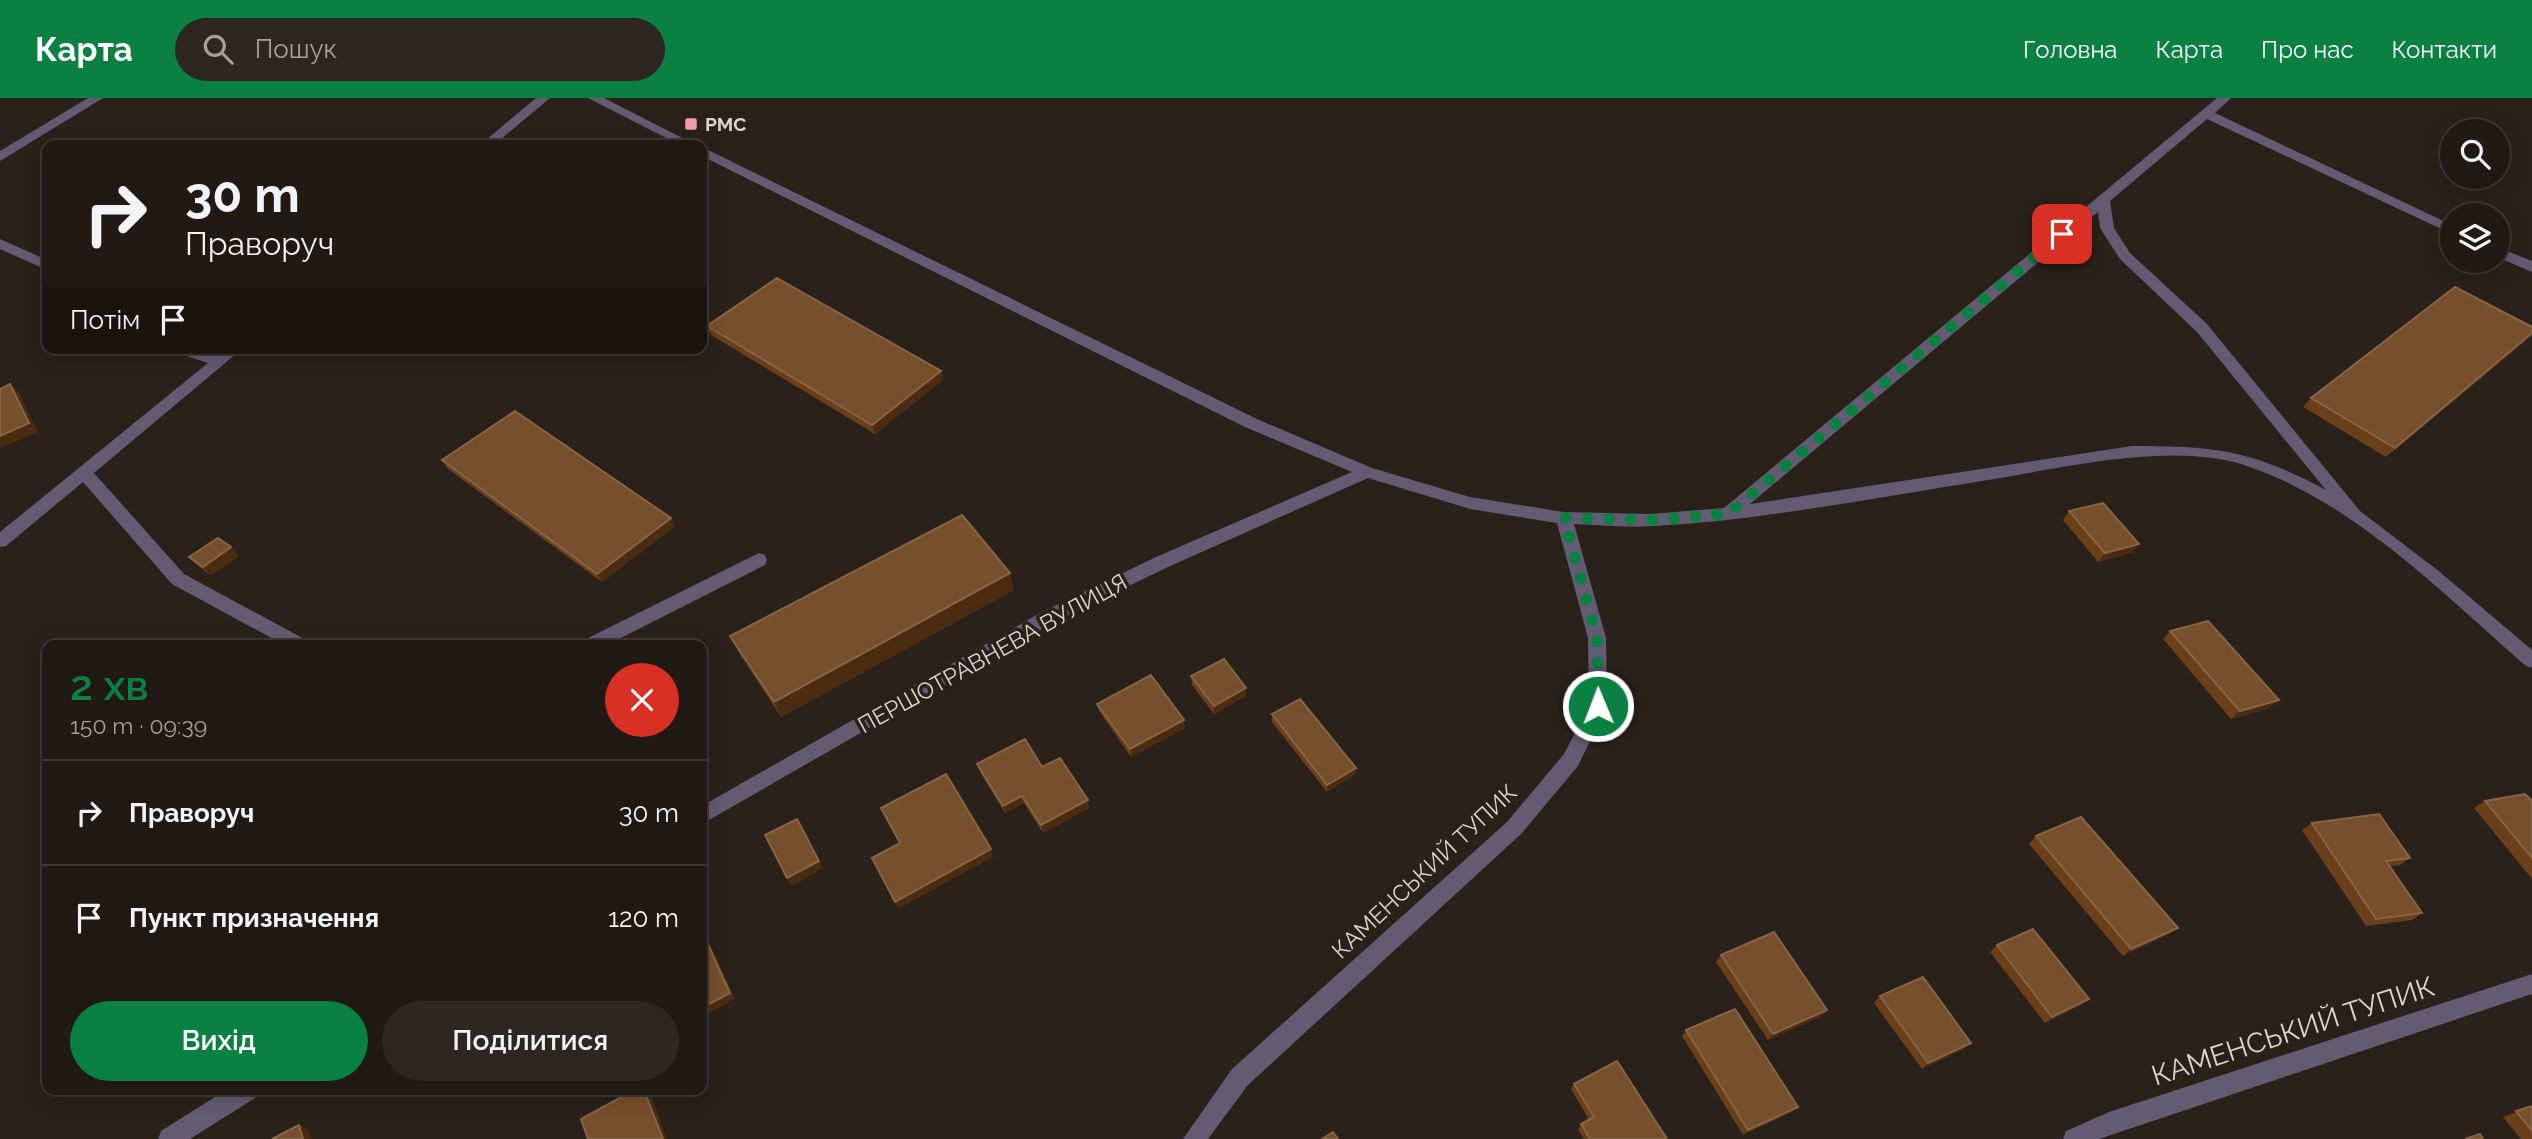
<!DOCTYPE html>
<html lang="uk">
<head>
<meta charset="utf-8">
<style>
	body { margin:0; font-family:Raleway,sans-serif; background:#2d2622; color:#f1f3f6; height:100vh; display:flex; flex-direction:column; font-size:26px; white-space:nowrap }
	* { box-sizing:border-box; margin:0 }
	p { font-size:23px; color:#a2a0a0 }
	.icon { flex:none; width:38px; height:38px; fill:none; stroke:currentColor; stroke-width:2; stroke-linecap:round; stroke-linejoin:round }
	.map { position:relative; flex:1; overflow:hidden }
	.panel { position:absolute; left:42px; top:542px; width:665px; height:455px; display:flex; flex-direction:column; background:#201914; border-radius:14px; box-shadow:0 4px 18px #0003,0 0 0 2px #3d3834 }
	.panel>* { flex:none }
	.top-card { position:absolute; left:42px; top:42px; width:665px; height:214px; border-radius:14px; box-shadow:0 4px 18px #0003,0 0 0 2px #3d3834; background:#201914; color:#f1f3f6; overflow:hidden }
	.buttons { position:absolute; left:2440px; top:21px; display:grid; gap:14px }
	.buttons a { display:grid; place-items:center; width:70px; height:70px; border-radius:50%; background:#201914; box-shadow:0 4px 18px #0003,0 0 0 2px #3d3834; font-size:35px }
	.pin { position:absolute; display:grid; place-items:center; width:60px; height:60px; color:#fff; margin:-30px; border-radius:14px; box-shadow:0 4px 10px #0006 }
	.me { position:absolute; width:77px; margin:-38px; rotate:359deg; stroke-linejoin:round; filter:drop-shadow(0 0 5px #0008) }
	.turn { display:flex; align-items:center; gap:24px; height:147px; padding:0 28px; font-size:32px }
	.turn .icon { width:91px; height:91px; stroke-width:2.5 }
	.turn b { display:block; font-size:49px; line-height:60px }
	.then { display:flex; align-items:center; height:66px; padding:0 28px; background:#0003; gap:14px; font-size:26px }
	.round { display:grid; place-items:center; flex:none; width:74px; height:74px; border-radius:37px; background:#2d2622 }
	.overview { display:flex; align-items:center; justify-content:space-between; height:119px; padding:0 28px }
	h1 { font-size:42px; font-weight:600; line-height:52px; color:#0b8043 }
	.cta { display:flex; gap:14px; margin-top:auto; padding:14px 28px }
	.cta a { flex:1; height:80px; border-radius:42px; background:#0b8043; color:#fff; font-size:28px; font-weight:600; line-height:80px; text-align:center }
	.cta a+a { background:#2d2622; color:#f1f3f6 }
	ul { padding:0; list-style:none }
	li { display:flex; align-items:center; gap:21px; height:105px; padding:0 28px; border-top:2px solid #3d3834 }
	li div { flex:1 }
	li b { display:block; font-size:26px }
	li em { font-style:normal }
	header { display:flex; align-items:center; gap:42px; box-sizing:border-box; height:98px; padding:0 35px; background:#0b8043; color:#fff }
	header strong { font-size:33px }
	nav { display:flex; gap:38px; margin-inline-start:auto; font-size:24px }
	.search { width:490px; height:63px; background:#2d2622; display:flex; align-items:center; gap:18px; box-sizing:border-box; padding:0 24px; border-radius:38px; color:#a2a0a0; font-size:26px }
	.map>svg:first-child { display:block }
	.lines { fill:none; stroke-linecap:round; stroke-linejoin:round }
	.minor { fill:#625b72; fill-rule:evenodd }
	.wall { fill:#6a3f19 }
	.shaded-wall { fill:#4c2c11 }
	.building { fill:#764f2c; stroke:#866446; stroke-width:2 }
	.route { stroke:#0b8043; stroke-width:12; stroke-dasharray:0 21.6 }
	.poi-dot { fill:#f09ab4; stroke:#2a211a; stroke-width:2.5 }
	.labels { text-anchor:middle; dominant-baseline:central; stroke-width:7; stroke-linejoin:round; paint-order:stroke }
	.far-poi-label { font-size:19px; font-weight:bold; fill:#dad3cf; stroke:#2a211a; text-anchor:start }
	.street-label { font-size:23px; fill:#dad3cf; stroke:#2a211a }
	.near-street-label { font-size:28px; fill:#dad3cf; stroke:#2a211a }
</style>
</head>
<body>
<header>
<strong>Карта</strong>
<div class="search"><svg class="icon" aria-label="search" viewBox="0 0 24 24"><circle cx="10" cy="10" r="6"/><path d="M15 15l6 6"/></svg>Пошук</div>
<nav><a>Головна</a><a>Карта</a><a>Про нас</a><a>Контакти</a></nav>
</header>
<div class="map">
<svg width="2532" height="1041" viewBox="0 0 2532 1041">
	<rect width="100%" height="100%" fill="#2a211a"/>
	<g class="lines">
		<path class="minor" d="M 88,0 L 103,0 L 0,63 L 0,53 Z
			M 536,0 L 550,0 L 494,47 L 480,47 Z
			M 588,0 L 604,0 L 696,47 L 680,47 Z
			M 2217,0 L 2231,0 L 2215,15 L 2452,127 L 2452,136 L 2207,21 L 2110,103 L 2114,130 L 2130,155 L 2207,226 L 2360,413 L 2440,474 L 2532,552 L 2532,570 L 2526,568 C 2441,494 2353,403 2244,367 C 2169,343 2059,371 1982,383 C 1873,400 1764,422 1653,428 C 1627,430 1600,427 1574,426 L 1606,540 L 1607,608 L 1578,668 L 1521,736 L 1248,987 L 1208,1041 L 1183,1041 L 1232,971 L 1507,724 L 1564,656 L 1589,608 L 1588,540 L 1557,425 L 1470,411 L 1368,380 L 1168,469 L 1054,524 L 702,726 L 702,708 L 1042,514 L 1156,459 L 1352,374 L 1245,329 L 702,58 L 702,49 L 1257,321 L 1372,370 L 1470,399 L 1564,414 L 1650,416 L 1724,410 ZM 2098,114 L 2100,130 L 2120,161 L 2197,234 L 2326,392 C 2251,352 2216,348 2132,348 L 1750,406 Z
			M 0,141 L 47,162 L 47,172 L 0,151 Z
			M 2497,149 L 2532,163 L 2532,174 L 2497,159 Z
			M 173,250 L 197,250 L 218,257 L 226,250 L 243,250 L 94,375 L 184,476 L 308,543 L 311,548 L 286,548 L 172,486 L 83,384 L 6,448 L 0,449 L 0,434 L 208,265 L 175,254 Z
			M 759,455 L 765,457 L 767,462 L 765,467 L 605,548 L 579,548 L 582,543 Z
			M 2532,876 L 2532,896 L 2099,1041 L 2063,1041 L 2066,1033 L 2109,1014 Z
			M 226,992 L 258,992 L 255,1000 L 190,1041 L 158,1041 L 161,1033 Z"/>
	</g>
	<path class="wall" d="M 707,228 L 941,273 L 943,282 L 875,336 L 711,237 Z
		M 2532,229 L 2532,236 L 2528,241 L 2386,359 L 2303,309 L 2311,300 Z
		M 442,362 L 675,428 L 602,484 L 448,371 Z
		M 2069,413 L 2139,446 L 2133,454 L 2098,464 L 2063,422 Z
		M 239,458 L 211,477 L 198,468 L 189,459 Z
		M 1014,492 L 781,619 L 738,553 L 730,538 Z
		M 2170,533 L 2270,610 L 2231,621 L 2163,541 Z
		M 1191,578 L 1246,598 L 1214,616 L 1192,587 Z
		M 1097,606 L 1185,630 L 1131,659 L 1099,613 Z
		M 1272,616 L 1356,670 L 1355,677 L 1327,694 L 1272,624 Z
		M 977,666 L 1042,669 L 1089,710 L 1043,735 L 1024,705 L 1005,715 L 980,674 Z
		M 2485,703 L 2532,703 L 2532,781 L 2474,710 Z
		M 2312,725 L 2410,760 L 2400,767 L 2390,768 L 2422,815 L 2412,822 L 2366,828 L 2302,732 Z
		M 2036,738 L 2178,830 L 2169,836 L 2123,858 L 2029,746 Z
		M 1997,847 L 2081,907 L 2045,925 L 1990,854 Z
		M 1721,857 L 1822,918 L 1768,942 L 1716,864 Z
		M 1880,898 L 1964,951 L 1922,971 L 1874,905 Z
		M 1686,932 L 1798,1009 L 1792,1014 L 1743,1037 L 1682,938 Z
		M 1574,986 L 1667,1041 L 1584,1041 L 1578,1032 L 1581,1026 L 1589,1022 L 1571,991 Z
		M 2532,1008 L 2532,1041 L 2521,1041 L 2503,1019 Z"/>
	<path class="shaded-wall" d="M 2532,235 L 2528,241 L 2386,359 L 2395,350 Z
		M 941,273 L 943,282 L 875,336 L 872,327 Z
		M 10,286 L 19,295 L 38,334 L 0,350 L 0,338 Z
		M 671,420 L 675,428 L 602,484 L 597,476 Z
		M 2139,446 L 2133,454 L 2098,464 L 2105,455 Z
		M 231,449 L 239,458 L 211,477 L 203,469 Z
		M 1010,475 L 1014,492 L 781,619 L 774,604 Z
		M 1246,590 L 1246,598 L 1214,616 L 1214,608 Z
		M 2279,602 L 2270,610 L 2231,621 L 2240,613 Z
		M 1184,622 L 1185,630 L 1131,659 L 1130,651 Z
		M 1356,670 L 1355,677 L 1327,694 L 1327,687 Z
		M 1022,698 L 1024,705 L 1005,715 L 1003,708 Z
		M 1088,702 L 1089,710 L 1043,735 L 1041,727 Z
		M 797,721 L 823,770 L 792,788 L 787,780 Z
		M 991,751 L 993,759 L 898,811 L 895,804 Z
		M 702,828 L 735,901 L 702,919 Z
		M 2178,830 L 2169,836 L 2123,858 L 2131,851 Z
		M 2089,901 L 2081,907 L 2045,925 L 2052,919 Z
		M 1827,912 L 1822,918 L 1768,942 L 1773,936 Z
		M 1971,945 L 1964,951 L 1922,971 L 1928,965 Z
		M 644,992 L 649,993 L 667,1041 L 663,1041 Z
		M 1798,1009 L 1792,1014 L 1743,1037 L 1748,1032 Z
		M 299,1027 L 309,1032 L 311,1041 L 303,1041 Z"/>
	<path class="building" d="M 777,180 L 941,273 L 872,327 L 707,228 Z
		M 2455,189 L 2532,229 L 2532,235 L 2395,350 L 2311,300 Z
		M 10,286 L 29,325 L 0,338 L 0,291 Z
		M 515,313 L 671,420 L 597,476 L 442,362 Z
		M 2103,405 L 2139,446 L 2105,455 L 2069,413 Z
		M 962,417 L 1010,475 L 774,604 L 730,538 Z
		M 218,440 L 231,449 L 203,469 L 189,459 Z
		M 2208,523 L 2279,602 L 2240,613 L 2170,533 Z
		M 1224,561 L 1246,590 L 1214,608 L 1191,578 Z
		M 1151,577 L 1184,622 L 1130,651 L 1097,606 Z
		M 1300,601 L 1356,670 L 1327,687 L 1272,616 Z
		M 1025,641 L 1042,669 L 1060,660 L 1088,702 L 1041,727 L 1022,698 L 1003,708 L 977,666 Z
		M 946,676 L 991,751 L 895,804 L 872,760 L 900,745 L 881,710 Z
		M 2525,696 L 2532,703 L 2532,760 L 2485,703 Z
		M 2379,716 L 2410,760 L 2386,763 L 2422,815 L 2376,821 L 2312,725 Z
		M 2081,719 L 2178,830 L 2131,851 L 2036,738 Z
		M 797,721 L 819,763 L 787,780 L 765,737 Z
		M 2033,831 L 2089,901 L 2052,919 L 1997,847 Z
		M 702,833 L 730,895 L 702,910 Z
		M 1774,834 L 1827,912 L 1773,936 L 1721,857 Z
		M 1923,879 L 1971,945 L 1928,965 L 1880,898 Z
		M 1735,911 L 1798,1009 L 1748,1032 L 1686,932 Z
		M 1617,963 L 1667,1041 L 1590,1041 L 1581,1026 L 1594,1019 L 1574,986 Z
		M 634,992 L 644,992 L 663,1041 L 588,1041 L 581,1021 Z
		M 2532,1008 L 2532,1033 L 2516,1013 Z
		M 299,1027 L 303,1041 L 272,1041 Z
		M 1333,1034 L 1338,1041 L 1322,1041 Z
		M 2480,1036 L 2483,1041 L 2465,1041 Z"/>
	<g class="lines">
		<path class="route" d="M 1598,608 L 1597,540 L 1564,420 L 1650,422 L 1728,416 L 2062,136"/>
	</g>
	<rect class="poi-dot" x="684" y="19" width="14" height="14" rx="3.5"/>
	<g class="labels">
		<g class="far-poi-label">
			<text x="705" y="26">РМС</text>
		</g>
		<g class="street-label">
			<text transform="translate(992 555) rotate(-29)">ПЕРШОТРАВНЕВА ВУЛИЦЯ</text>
			<text transform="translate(1424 773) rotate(-43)">КАМЕНСЬКИЙ ТУПИК</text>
		</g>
		<g class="near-street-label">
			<text transform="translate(2293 933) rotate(-18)">КАМЕНСЬКИЙ ТУПИК</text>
		</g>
	</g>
</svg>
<div class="buttons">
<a><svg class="icon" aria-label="search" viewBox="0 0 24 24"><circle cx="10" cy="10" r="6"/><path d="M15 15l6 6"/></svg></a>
<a><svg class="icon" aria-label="layers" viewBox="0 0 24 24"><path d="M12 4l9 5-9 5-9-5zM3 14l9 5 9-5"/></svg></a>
</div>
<div class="pin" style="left:2062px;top:136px;background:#d93025"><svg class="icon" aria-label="arrive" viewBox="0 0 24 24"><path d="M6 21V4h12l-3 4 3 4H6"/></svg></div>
<svg class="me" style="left:1598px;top:608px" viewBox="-20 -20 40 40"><circle r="17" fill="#0b8043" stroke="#fff" stroke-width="3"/><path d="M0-11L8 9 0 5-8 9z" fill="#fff"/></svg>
<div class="top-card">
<div class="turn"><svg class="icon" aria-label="right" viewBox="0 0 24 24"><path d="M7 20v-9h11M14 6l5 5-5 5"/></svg><div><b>30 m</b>Праворуч</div></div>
<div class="then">Потім<svg class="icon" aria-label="arrive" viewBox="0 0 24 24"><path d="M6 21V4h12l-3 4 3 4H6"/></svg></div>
</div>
<section class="panel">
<div class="overview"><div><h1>2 хв</h1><p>150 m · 09:39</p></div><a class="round" style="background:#d93025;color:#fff"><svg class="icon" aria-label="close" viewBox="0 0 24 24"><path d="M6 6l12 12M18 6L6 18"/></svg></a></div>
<ul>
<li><svg class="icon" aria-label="right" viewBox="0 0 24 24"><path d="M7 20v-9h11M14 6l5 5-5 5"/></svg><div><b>Праворуч</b></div><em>30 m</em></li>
<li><svg class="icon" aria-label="arrive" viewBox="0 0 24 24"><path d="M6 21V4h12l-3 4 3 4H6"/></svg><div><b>Пункт призначення</b></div><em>120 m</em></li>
</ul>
<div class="cta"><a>Вихід</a><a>Поділитися</a></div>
</section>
</div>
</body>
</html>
